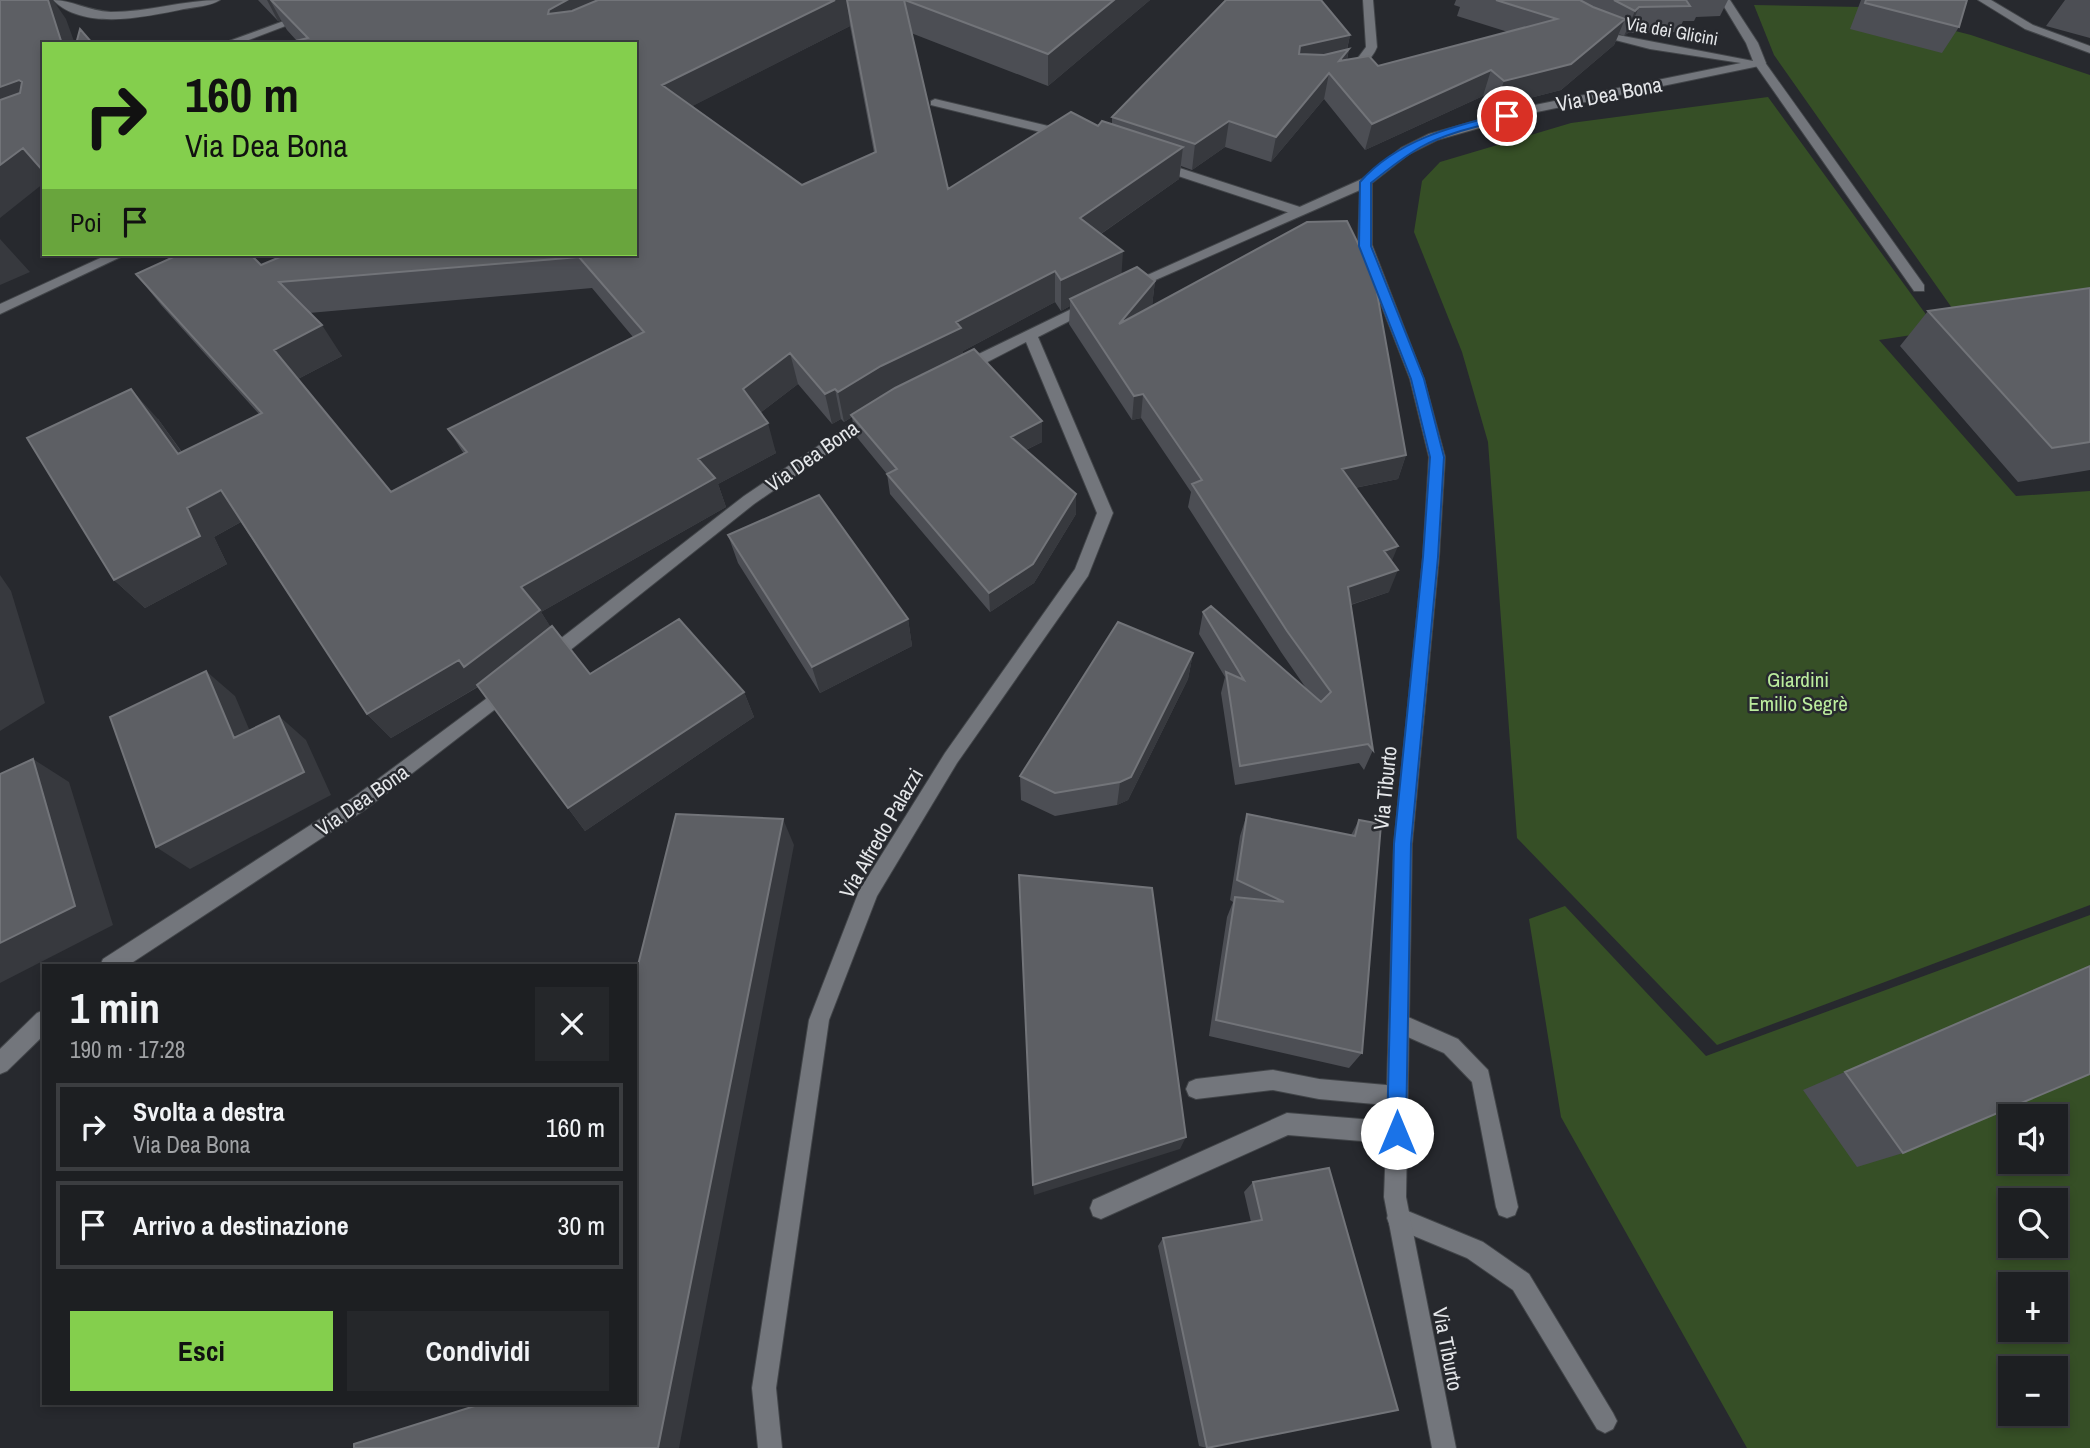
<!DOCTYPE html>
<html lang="it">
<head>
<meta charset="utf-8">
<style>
	body { margin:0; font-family:"Archivo Narrow",sans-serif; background:#25272a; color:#f1f3f6; height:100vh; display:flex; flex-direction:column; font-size:26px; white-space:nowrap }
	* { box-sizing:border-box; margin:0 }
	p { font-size:23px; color:#a0a2a5 }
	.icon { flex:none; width:38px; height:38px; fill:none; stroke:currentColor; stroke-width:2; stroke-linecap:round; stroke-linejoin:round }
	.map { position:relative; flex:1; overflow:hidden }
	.side { position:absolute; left:42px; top:964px; width:595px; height:441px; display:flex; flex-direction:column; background:#1d1f22; border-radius:0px; box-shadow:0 4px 10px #0003,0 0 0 2px #3b3d40 }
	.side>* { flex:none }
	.guide { position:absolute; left:42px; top:42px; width:595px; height:214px; border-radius:0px; box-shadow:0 4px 10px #0003,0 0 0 2px #3b3d40; background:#84cf4d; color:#111; overflow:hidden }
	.tools { position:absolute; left:1998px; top:1104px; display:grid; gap:14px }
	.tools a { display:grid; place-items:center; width:70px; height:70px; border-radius:0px; background:#1d1f22; box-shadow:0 4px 10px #0003,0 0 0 2px #3b3d40; font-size:35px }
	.pin { position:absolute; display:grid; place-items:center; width:60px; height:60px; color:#fff; margin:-30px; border:4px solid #fff; border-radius:50%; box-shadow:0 2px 7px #0007 }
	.me { position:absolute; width:77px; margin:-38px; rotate:0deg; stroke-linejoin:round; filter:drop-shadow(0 0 5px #0008) }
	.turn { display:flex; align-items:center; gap:24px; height:147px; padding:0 28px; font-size:32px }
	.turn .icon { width:91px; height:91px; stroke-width:2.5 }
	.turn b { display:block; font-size:49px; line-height:60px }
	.then { display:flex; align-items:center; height:66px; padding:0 28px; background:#0003; gap:14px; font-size:26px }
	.round { display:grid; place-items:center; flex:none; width:74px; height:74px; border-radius:0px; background:#25272a }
	.overview { display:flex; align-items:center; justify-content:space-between; height:119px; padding:0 28px }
	h1 { font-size:42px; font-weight:700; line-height:52px }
	.button { display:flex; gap:14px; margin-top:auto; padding:14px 28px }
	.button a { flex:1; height:80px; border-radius:0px; background:#84cf4d; color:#111; font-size:28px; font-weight:700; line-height:80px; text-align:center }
	.button a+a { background:#25272a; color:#f1f3f6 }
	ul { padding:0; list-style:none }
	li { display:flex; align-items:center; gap:21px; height:88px; margin:0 14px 10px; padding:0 14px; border:4px solid #3b3d40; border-radius:0px }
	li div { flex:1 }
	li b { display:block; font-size:26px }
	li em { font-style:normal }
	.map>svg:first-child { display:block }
	.green { fill:#364f26; fill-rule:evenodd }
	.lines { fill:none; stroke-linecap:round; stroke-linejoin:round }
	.lane-casing { stroke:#424549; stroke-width:2 }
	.street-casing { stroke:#424549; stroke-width:2 }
	.lane { fill:#73767c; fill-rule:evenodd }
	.street { fill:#73767c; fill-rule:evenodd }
	.wall { fill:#4c4e54; fill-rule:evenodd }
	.shaded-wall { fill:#37393e }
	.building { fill:#5d5f64; stroke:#727479; stroke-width:2; fill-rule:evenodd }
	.route { fill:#1a73e8; stroke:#114b97; stroke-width:2 }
	.labels { text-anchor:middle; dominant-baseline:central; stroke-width:5; stroke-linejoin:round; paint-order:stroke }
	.far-street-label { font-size:18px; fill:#e5e7ea; stroke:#27292e }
	.street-label { font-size:21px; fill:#e5e7ea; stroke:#27292e }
	.park-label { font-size:21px; fill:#bbec9e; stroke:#27292e }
</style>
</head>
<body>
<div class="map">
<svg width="2090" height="1448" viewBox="0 0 2090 1448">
	<rect width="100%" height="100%" fill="#27292e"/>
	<path class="green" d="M 1754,5 L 1862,7 L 1971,35 L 2090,75 L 2090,317 L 1971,335 L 1774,55 Z
		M 1768,97 L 1938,331 L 1879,340 L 2016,496 L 2090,491 L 2090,905 L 1717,1045 L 1517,838 L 1488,442 L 1462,352 L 1414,232 L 1422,181 L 1440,162 L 1571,123 Z
		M 1565,906 L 1706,1056 L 2090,915 L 2090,1448 L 1747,1448 L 1561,1117 L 1529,919 ZM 2011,1116 L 2056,1116 L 2056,1162 L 2011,1162 ZM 2011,1200 L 2056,1200 L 2056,1246 L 2011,1246 ZM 2011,1284 L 2056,1284 L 2056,1330 L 2011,1330 ZM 2011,1368 L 2056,1368 L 2056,1414 L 2011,1414 Z"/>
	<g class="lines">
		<g class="lane-casing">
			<path id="lane" d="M 1756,61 L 1764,61 L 1924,285 L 1924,291 L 1914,291 L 1754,63 Z
				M 935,99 L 1069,131 L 1071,134 L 1065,138 L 931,105 L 931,101 Z
				M 1158,161 L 1303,208 L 1304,211 L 1303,214 L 1293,214 L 1154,168 L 1154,162 Z
				M 1399,1013 L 1458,1039 L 1488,1070 L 1518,1207 L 1515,1215 L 1507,1218 L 1499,1215 L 1496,1207 L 1472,1082 L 1444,1053 L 1392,1030 L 1389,1023 L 1392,1016 Z
				M 1273,1070 L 1319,1079 L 1397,1086 L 1404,1089 L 1407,1096 L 1404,1103 L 1397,1106 L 1319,1099 L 1273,1090 L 1196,1099 L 1189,1096 L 1186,1089 L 1189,1082 L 1196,1079 Z
				M 1398,1207 L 1483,1242 L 1529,1274 L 1613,1413 L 1617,1421 L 1613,1429 L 1605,1433 L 1597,1429 L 1513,1290 L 1467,1258 L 1390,1226 L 1387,1218 L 1390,1210 Z"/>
		</g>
		<g class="street-casing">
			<path id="street" d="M 53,0 C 72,0 88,11 111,12 C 148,12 184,0 220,0 C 211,6 196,7 184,9 C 145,17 84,31 53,0 Z
				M 1363,0 L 1373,0 L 1377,47 C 1372,60 1359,71 1344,69 L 1344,65 L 1357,59 L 1366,47 Z
				M 1720,0 L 1730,0 L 1758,43 L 1766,63 L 1764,65 L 1532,113 L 1437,140 L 1409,154 L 1372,183 L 1372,245 L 1424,379 L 1445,457 L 1439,557 L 1412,844 L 1406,1197 L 1456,1448 L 1432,1448 L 1384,1197 L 1386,1143 L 1288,1135 L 1101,1219 L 1093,1216 L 1090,1208 L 1093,1200 L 1287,1113 L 1386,1121 L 1394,844 L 1423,557 L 1429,457 L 1410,379 L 1358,245 L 1360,190 L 1135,289 L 1130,290 L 1123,286 L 1362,179 L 1401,148 L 1429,134 L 1530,106 L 1741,63 L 1650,49 L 1592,34 L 1592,30 L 1753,61 L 1746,43 Z
				M 1978,0 L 1991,0 L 2033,25 L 2090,46 L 2090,53 L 2025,29 Z
				M 300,15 L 309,17 L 238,44 L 221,44 Z
				M 109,254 L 127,254 L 0,314 L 0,304 Z
				M 1088,301 L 1093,303 L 1093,309 L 1038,337 L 1113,513 L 1088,576 L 957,763 L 877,896 L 829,1020 L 776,1388 L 782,1448 L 758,1448 L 752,1388 L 809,1020 L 859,891 L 945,753 L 1075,569 L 1097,513 L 1026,342 L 968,372 L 963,373 L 956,368 L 958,364 Z
				M 873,409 L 880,414 L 878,418 L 754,504 L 554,663 L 542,663 L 540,658 L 542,653 L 744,496 Z
				M 510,681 L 516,683 L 519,688 L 516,693 L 366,809 L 127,966 L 100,966 L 103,959 L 354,797 Z
				M 44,1010 L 44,1035 L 7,1071 L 0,1074 L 0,1049 L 37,1013 Z"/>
		</g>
		<use href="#lane" class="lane"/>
		<use href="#street" class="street"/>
	</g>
	<path class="wall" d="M 258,0 L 1150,0 L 1048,86 L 911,33 L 948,189 L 1098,126 L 1112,124 L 1112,117 L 1350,35 L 1347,50 L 1349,49 L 1347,60 L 1378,66 L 1508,32 L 1457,16 L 1460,7 L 1454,5 L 1456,0 L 1728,0 L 1720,16 L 1696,17 L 1694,21 L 1683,21 L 1678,32 L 1628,33 L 1624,36 L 1619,34 L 1614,45 L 1561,90 L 1495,107 L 1483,96 L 1365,150 L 1324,99 L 1271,162 L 1225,147 L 1192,170 L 1181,166 L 1179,179 L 1101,234 L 1122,274 L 1155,281 L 1152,306 L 1406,455 L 1398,479 L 1355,488 L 1392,562 L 1389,592 L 1351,605 L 1373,750 L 1364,770 L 1359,763 L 1235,785 L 1221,693 L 1225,677 L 1199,634 L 1203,612 L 1308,691 L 1281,652 L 1188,507 L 1191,492 L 1141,418 L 1132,420 L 1069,324 L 1070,306 L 1061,311 L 1055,302 L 963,351 L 963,355 L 1042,442 L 1026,450 L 1076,514 L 1034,583 L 990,612 L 890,494 L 887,474 L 855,435 L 852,417 L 844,422 L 841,419 L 832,424 L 798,384 L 760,413 L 776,453 L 718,484 L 726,507 L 541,612 L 551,628 L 590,674 L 744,692 L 754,717 L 585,831 L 478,687 L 391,738 L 367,714 L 241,522 L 214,537 L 227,564 L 145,608 L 114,580 L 158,419 L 182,452 L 259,414 L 161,305 L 136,274 L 261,265 L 635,254 L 635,44 L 297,41 L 287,30 L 281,20 L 278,21 ZM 850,26 L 874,153 L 802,185 L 692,106 ZM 592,288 L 633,337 L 448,429 L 464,454 L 391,492 L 298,379 L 342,356 L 309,313 Z
		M 1861,0 L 1967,0 L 1959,27 L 1942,53 L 1850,29 Z
		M 2065,0 L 2090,0 L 2090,38 L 2046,26 Z
		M 2090,288 L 2090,470 L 2018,482 L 1900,346 L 1928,311 Z
		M 728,535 L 908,619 L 912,646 L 820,693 L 738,563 Z
		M 1193,653 L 1188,679 L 1128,800 L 1117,805 L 1055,816 L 1021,800 L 1020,776 Z
		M 1247,814 L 1351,835 L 1359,820 L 1362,1053 L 1349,1068 L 1209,1036 L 1227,917 L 1233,902 L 1230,900 L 1240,836 Z
		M 2090,966 L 1903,1153 L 1857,1167 L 1803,1090 Z
		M 1329,1168 L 1207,1448 L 1199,1446 L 1158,1246 L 1163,1238 L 1251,1222 L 1244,1192 L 1253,1182 Z"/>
	<path class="shaded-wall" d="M 48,0 L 53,0 L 66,19 L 75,44 L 62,44 Z
		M 267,0 L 270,0 L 281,20 L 278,21 Z
		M 567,0 L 632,0 L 560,42 L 548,14 L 549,10 Z
		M 835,0 L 847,0 L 850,26 L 671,117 L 662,85 Z
		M 1114,0 L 1150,0 L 1048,86 L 1048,54 Z
		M 1639,7 L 1628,33 L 1624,36 L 1635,11 Z
		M 1625,19 L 1614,45 L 1561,90 L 1495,107 L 1504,81 Z
		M 1350,35 L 1346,53 L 1349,49 L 1343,75 L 1339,62 L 1295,71 L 1300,46 Z
		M 1491,70 L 1483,96 L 1365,150 L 1372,124 Z
		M 1329,73 L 1324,99 L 1271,162 L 1276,137 Z
		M 19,80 L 43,112 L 0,129 L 0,87 Z
		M 1229,121 L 1225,147 L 1192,170 L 1195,144 Z
		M 1183,147 L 1179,179 L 1079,249 L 1080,218 Z
		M 23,148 L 44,174 L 44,183 L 0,218 L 0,165 Z
		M 0,239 L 30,272 L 0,285 Z
		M 1123,251 L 1121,282 L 1070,299 L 1070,306 L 1061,311 L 1061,280 Z
		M 1055,271 L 1055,302 L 963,351 L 963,359 L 851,415 L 852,417 L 844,422 L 838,392 L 956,322 Z
		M 1155,281 L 1152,306 L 1119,324 Z
		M 322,325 L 342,356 L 296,380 L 274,350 Z
		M 790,353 L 798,384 L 752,419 L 743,389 Z
		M 131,389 L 158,419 L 204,484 L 178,454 Z
		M 835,389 L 841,419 L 832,424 L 825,394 Z
		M 1143,394 L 1141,418 L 1132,420 L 1134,396 Z
		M 1042,421 L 1042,442 L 1011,457 L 1011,437 Z
		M 768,423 L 776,453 L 718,484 L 726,507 L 541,612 L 557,637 L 479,686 L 391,738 L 367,714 L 521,587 L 698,459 Z
		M 1406,455 L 1398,479 L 1334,492 L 1342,469 Z
		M 221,490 L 246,519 L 214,537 L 227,564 L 145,608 L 114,580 L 187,508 Z
		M 1076,494 L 1076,514 L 1034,583 L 990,612 L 989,593 Z
		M 1398,546 L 1389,568 L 1384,551 Z
		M 1398,570 L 1389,592 L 1340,608 L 1348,587 Z
		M 0,575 L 11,591 L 45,703 L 0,731 Z
		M 908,619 L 912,646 L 820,693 L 812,667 Z
		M 1193,653 L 1188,679 L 1128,800 L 1117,805 L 1120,782 Z
		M 206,671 L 235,696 L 263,762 L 234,738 Z
		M 744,692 L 754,717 L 585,831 L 568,808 Z
		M 279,716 L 306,740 L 331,795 L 190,869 L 156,847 Z
		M 33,759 L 69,782 L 113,925 L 0,983 L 0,943 Z
		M 783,819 L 794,845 L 679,1448 L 658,1448 Z
		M 1186,1137 L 1180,1149 L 1034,1195 L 1033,1185 Z"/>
	<path class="building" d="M 0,0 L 48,0 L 62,44 L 44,44 L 44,172 L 23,148 L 0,165 L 0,100 L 20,93 L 22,82 L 19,80 L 0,87 Z
		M 271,0 L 567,0 L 549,10 L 548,14 L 572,11 L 598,0 L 835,0 L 662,85 L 802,185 L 876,152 L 847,0 L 904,0 L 948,189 L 1071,112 L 1098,126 L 1102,121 L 1183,147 L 1080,218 L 1123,251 L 1061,280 L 1055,271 L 956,322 L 961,328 L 881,366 L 838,392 L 835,389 L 825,394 L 790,353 L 743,389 L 768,423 L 698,459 L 715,478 L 521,587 L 540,610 L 464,667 L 459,660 L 367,714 L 221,490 L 187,508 L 200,536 L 114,580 L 27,438 L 131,389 L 178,454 L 262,413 L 136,274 L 180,254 L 250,254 L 261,265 L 287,254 L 635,254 L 635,44 L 283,44 L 308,38 ZM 579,257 L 644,332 L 448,429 L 467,452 L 391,492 L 274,350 L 322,325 L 279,282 Z
		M 905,0 L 1114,0 L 1048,54 Z
		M 1226,0 L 1321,0 L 1350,35 L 1300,46 L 1299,54 L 1324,55 L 1349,49 L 1339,61 L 1369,56 L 1378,66 L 1557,19 L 1496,0 L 1580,0 L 1593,7 L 1625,19 L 1571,64 L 1504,81 L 1491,70 L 1372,124 L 1329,73 L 1276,137 L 1229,121 L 1195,144 L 1112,117 Z
		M 1614,0 L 1686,0 L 1690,6 L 1639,7 L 1635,11 Z
		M 1866,0 L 1967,0 L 1959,27 L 1865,3 Z
		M 80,29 L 93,44 L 76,44 Z
		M 1347,221 L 1374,276 L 1406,455 L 1342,469 L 1398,546 L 1384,551 L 1398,570 L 1348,587 L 1373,750 L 1368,744 L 1240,766 L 1226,672 L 1244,680 L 1203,612 L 1211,606 L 1321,702 L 1331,692 L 1287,631 L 1192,484 L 1202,480 L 1143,394 L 1134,396 L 1070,299 L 1137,267 L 1155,281 L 1119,324 L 1307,222 Z
		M 2090,288 L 2090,442 L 2052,448 L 1928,311 Z
		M 974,349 L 1042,421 L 1011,437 L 1076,494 L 1033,564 L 989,593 L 887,474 L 897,469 L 851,415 L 895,388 Z
		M 819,495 L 908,619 L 812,667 L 728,535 Z
		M 679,619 L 744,692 L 568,808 L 477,685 L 552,626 L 590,674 Z
		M 1118,622 L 1193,653 L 1131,777 L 1120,782 L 1055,793 L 1020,776 Z
		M 206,671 L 234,738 L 279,716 L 304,772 L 156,847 L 110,717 Z
		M 33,759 L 75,906 L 0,943 L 0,774 Z
		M 676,814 L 783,819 L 658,1448 L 354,1448 L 354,1444 L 481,1404 L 635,1404 L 635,977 Z
		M 1247,814 L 1355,836 L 1359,820 L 1381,824 L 1362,1053 L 1216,1020 L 1235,897 L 1284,902 L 1237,880 Z
		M 1019,875 L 1152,888 L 1186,1137 L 1033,1185 Z
		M 2090,966 L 2090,1074 L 1903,1153 L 1845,1072 Z
		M 1329,1168 L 1398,1410 L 1207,1448 L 1163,1238 L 1262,1220 L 1253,1182 Z"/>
	<path class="route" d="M 1507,113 L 1511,114 L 1511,118 C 1481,126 1448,132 1421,147 C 1403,157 1387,170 1371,183 L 1371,246 L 1424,379 L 1444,457 L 1438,557 L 1411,844 L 1406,1133 L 1404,1140 L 1397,1142 L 1390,1140 L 1387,1133 L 1394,844 L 1423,557 L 1430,457 L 1411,379 L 1359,246 L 1360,182 C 1398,139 1454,126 1507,113 Z"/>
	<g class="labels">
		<g class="far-street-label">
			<text transform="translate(1672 31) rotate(10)">Via dei Glicini</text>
		</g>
		<g class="street-label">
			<text transform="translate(1609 94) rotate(-11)">Via Dea Bona</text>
			<text transform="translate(812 456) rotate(-35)">Via Dea Bona</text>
			<text transform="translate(1385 788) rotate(-84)">Via Tiburto</text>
			<text transform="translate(362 800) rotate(-35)">Via Dea Bona</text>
			<text transform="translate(881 833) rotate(-60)">Via Alfredo Palazzi</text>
			<text transform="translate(1448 1349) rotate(79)">Via Tiburto</text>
		</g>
		<g class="park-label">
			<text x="1798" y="679">Giardini<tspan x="1798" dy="24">Emilio Segrè</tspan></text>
		</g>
	</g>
</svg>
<div class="tools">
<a><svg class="icon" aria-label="sound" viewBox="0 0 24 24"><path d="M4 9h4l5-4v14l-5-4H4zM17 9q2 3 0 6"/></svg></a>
<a><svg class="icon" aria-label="search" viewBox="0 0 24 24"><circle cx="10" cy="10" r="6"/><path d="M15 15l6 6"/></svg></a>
<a>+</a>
<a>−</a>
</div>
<div class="pin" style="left:1507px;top:116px;background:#d93025"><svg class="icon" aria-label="arrive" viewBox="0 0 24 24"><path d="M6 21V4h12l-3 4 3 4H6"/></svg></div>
<svg class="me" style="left:1397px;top:1133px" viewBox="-20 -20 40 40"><circle r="19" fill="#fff"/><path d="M0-13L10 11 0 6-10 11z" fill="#1a73e8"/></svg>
<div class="guide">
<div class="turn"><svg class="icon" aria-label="right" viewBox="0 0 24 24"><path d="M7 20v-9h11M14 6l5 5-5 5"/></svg><div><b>160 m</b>Via Dea Bona</div></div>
<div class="then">Poi<svg class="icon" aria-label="arrive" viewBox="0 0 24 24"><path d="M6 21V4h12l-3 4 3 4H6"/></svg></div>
</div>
<section class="side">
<div class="overview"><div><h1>1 min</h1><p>190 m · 17:28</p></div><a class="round"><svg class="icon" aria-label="close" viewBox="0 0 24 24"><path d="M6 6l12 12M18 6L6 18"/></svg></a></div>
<ul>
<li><svg class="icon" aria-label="right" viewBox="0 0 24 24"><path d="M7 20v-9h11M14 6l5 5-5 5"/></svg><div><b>Svolta a destra</b><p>Via Dea Bona</p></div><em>160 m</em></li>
<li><svg class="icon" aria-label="arrive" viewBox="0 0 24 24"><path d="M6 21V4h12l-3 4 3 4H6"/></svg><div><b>Arrivo a destinazione</b></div><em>30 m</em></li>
</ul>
<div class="button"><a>Esci</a><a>Condividi</a></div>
</section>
</div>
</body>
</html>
